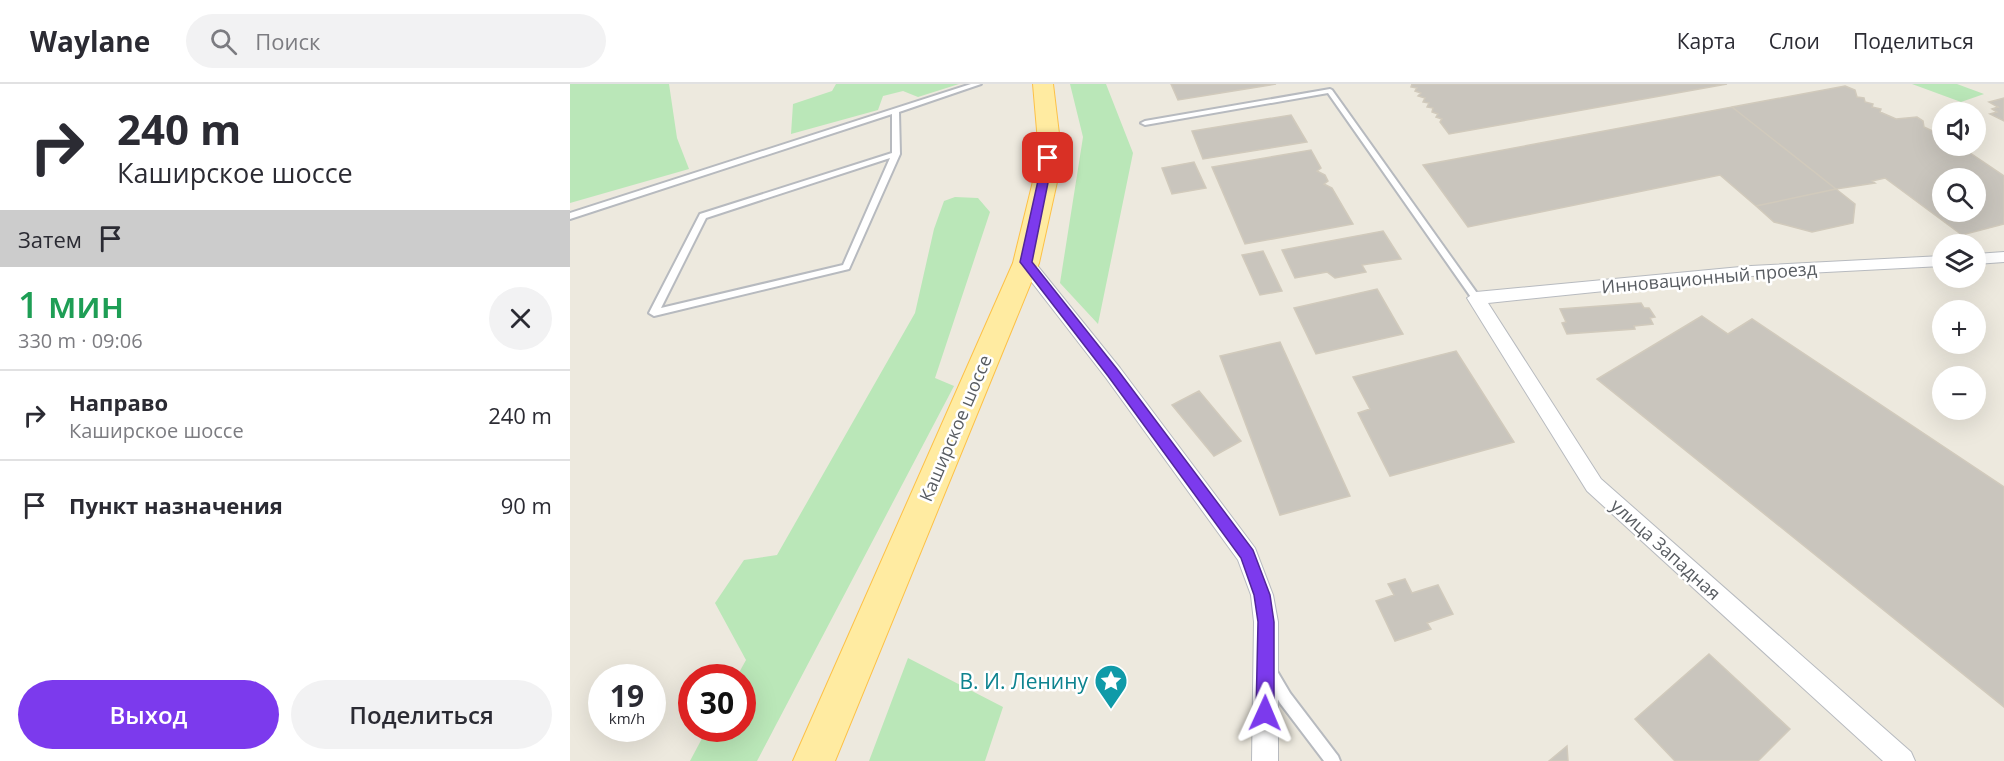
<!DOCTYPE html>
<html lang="ru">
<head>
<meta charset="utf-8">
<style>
	body { margin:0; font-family:"Open Sans",sans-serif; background:#f2f2f3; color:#2b2b33; height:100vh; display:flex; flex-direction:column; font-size:22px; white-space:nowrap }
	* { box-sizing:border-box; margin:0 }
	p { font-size:20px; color:#7c7c81 }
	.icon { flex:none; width:33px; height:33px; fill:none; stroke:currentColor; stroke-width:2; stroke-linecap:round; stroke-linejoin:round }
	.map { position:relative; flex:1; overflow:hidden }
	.side { display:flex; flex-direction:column; background:#fff; width:570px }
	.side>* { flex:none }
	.banner { background:#fff; color:#2b2b33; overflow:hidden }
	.fabs { position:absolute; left:1362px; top:18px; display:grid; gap:12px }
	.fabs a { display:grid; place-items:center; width:54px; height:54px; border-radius:50%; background:#fff; box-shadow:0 6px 24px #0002; font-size:30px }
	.speed { position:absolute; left:18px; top:580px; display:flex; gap:12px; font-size:30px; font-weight:700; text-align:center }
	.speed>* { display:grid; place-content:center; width:78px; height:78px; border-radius:50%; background:#fff; box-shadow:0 6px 24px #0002; line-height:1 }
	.speed small { font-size:15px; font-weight:400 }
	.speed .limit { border:9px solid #d22; background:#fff; color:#111 }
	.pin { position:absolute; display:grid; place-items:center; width:51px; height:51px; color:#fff; margin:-26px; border-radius:12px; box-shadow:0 3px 9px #0006 }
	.me { position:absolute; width:66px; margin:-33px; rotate:1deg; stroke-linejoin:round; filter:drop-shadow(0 0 4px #0008) }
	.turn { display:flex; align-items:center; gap:21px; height:126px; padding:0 18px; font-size:27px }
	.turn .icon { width:78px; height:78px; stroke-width:2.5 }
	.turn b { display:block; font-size:42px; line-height:51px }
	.then { display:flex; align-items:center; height:57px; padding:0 18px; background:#0003; gap:12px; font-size:22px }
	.round { display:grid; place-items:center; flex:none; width:63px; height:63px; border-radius:32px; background:#f2f2f3 }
	.overview { display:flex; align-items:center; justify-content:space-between; height:102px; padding:0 18px }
	h1 { font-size:36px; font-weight:600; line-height:45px; color:#1e9e55 }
	.primary-button { display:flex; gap:12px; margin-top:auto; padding:12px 18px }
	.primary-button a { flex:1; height:69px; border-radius:36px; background:#7c3aed; color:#fff; font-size:24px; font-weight:600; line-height:69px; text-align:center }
	.primary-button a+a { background:#f2f2f3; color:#2b2b33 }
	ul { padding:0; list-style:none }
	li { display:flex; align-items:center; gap:18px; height:90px; padding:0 18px; border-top:2px solid #e1e1e2 }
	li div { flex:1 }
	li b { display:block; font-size:22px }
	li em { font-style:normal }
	header { display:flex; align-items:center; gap:36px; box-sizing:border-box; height:84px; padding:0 30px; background:#fff; border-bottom:2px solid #e1e1e2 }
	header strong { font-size:28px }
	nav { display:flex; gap:33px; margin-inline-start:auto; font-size:21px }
	.search { width:420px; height:54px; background:#f2f2f3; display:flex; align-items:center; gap:15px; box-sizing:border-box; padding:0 21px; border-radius:33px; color:#7c7c81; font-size:22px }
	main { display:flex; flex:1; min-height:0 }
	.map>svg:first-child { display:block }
	.green { fill:#bae7b8 }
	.building { fill:#c9c5bd; stroke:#d1cabc; stroke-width:1.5; fill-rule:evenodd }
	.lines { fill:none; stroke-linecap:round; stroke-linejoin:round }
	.service-casing { stroke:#b7babf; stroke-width:4 }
	.minor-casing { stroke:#b7babf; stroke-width:2 }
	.primary-casing { stroke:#fdc147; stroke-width:2 }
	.service { fill:#fff; fill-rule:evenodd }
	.minor { fill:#fff; fill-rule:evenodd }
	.primary { fill:#ffeba1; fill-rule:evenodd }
	.route { fill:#7c3aed; stroke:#51269a; stroke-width:1.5 }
	.labels { text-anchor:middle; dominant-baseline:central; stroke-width:5; stroke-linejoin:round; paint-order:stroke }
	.street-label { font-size:18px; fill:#585c61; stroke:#fff }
	.near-culture-label { font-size:21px; fill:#0d838f; stroke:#fff; text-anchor:end }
</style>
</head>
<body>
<header>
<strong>Waylane</strong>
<div class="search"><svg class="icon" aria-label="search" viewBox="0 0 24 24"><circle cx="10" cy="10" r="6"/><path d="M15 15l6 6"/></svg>Поиск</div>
<nav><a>Карта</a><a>Слои</a><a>Поделиться</a></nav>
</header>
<main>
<section class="side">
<div class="banner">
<div class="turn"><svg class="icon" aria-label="right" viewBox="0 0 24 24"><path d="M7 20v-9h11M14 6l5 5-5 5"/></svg><div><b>240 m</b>Каширское шоссе</div></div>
<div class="then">Затем<svg class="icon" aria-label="arrive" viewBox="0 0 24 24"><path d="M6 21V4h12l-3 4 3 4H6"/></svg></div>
</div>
<div class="overview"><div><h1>1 мин</h1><p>330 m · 09:06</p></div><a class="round"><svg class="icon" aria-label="close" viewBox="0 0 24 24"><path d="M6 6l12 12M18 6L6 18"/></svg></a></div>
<ul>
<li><svg class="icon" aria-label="right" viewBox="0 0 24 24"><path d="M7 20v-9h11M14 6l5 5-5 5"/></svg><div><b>Направо</b><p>Каширское шоссе</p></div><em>240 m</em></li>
<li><svg class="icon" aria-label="arrive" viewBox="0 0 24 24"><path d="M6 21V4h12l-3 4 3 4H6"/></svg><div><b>Пункт назначения</b></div><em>90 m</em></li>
</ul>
<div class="primary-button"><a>Выход</a><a>Поделиться</a></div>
</section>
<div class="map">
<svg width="1434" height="677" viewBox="0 0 1434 677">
	<rect width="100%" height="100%" fill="#ede9de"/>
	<path class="green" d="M 0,0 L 99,0 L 107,54 L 119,85 L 0,119 Z
		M 266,0 L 389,0 L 348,13 L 333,7 L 313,12 L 308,26 L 221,50 L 223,20 L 262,7 Z
		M 500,0 L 536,0 L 563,69 L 528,240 L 490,199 L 513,53 Z
		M 1342,0 L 1387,0 L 1414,10 L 1391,18 Z
		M 385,113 L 408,114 L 420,128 L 365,294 L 384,302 L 187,677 L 120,677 L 137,645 L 172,645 L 172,594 L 166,594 L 176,576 L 145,519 L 174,476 L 207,471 L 345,229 L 364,145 L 374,117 Z
		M 338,574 L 433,623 L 415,677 L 299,677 Z"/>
	<path class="building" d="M 601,0 L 706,0 L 608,16 Z
		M 842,0 L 1157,0 L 879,50 L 870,38 L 872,35 L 866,33 L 868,30 L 862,28 L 863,24 L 857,23 L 859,19 L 853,18 L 855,14 L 848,12 L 851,9 L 845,7 L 847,4 L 841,3 Z
		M 1275,2 L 1285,6 L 1287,13 L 1294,14 L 1295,18 L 1303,20 L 1302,23 L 1311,25 L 1310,28 L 1326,35 L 1347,33 L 1353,37 L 1354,43 L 1371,51 L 1372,62 L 1388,62 L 1389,65 L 1397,67 L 1434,92 L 1434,140 L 1392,151 L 1315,94 L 1302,97 L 1305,99 L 1266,105 L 1162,23 ZM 1372,94 L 1406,94 L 1406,128 L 1372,128 Z
		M 1434,14 L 1434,37 L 1420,30 L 1427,28 L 1422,25 L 1428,23 L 1419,18 Z
		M 1162,23 L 1266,105 L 1186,122 L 1150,91 L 898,143 L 853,81 Z
		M 721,31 L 737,58 L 633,75 L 622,47 Z
		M 741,66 L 751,84 L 747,87 L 755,91 L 758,97 L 754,100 L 762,104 L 783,140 L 675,160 L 642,83 Z
		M 624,78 L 636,104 L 602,110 L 592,84 Z
		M 1266,105 L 1285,120 L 1283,139 L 1242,148 L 1204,138 L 1186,122 Z
		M 813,147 L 831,175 L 792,181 L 796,188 L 765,194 L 757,188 L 725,194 L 712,166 Z
		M 693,167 L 712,207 L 690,211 L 672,171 Z
		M 807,205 L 833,250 L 746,270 L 724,224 Z
		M 1071,219 L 1074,224 L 1079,224 L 1085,233 L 1080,234 L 1083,240 L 1064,242 L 1065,245 L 997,250 L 992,239 L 996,238 L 990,225 Z
		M 1132,232 L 1158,250 L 1182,235 L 1434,403 L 1434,623 L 1027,295 Z
		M 710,258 L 780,412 L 710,431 L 650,272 Z
		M 886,267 L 944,358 L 820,392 L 788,329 L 800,325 L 783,293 Z
		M 629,307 L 671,357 L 644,372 L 602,321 Z
		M 835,495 L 842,509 L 868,501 L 883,530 L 857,539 L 861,545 L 825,557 L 806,517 L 824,511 L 818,500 Z
		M 1139,570 L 1220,645 L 1188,677 L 1105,677 L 1065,635 Z
		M 997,662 L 998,677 L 979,677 Z"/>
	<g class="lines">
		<g class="service-casing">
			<path id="service" d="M 401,0 L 411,0 L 329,28 L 330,70 L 279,185 L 84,232 L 79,229 L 130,130 L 322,69 L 322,30 L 0,135 L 0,129 ZM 320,74 L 273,181 L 91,224 L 136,134 Z
				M 760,5 L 762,6 L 909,212 L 911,214 L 909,216 L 903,216 L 758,9 L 575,41 L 571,39 L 575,37 Z
				M 702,586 L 707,587 L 720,609 L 768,672 L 770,677 L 754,677 L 710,619 L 695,592 L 697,587 Z"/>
		</g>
		<g class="minor-casing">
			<path id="minor" d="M 1434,168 L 1434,178 L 1406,180 L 1406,170 Z
				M 1372,172 L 1372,182 L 1181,192 L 918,219 L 1031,395 L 1341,668 L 1345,677 L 1313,677 L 1017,407 L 897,214 L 906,208 L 1181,182 Z
				M 456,174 L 462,175 L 550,284 L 685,464 L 703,511 L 708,538 L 708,677 L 682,677 L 684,538 L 681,511 L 668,476 L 536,294 L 450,183 L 448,179 Z"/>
		</g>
		<g class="primary-casing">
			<path id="primary" d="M 463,0 L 483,0 L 490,58 L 489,89 L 469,179 L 265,677 L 223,677 L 443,179 L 465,89 L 468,58 Z"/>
		</g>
		<use href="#service" class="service"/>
		<use href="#minor" class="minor"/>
		<use href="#primary" class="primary"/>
	</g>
	<path class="route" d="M 478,71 L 483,74 L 462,178 L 547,285 L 683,466 L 700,511 L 704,538 L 704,629 L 701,635 L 695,638 L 689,635 L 686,629 L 688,538 L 684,511 L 671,474 L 538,292 L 450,178 L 473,74 Z"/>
	<defs>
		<g id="sight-pin" transform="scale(1.725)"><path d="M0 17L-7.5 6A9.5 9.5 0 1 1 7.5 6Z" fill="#0f9aa8" stroke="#fff"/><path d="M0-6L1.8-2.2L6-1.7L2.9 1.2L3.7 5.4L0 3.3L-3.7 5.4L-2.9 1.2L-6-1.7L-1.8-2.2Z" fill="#fff"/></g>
	</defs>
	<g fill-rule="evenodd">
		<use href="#sight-pin" x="541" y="597"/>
	</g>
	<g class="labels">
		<g class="street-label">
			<text transform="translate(1139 193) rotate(-5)">Инновационный проезд</text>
			<text transform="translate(385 344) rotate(-67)">Каширское шоссе</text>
			<text transform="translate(1096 465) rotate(42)">улица Западная</text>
		</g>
		<g class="near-culture-label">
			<text x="518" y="597">В. И. Ленину</text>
		</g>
	</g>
</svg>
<div class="fabs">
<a><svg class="icon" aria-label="sound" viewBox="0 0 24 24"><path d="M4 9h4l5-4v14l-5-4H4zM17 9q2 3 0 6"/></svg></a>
<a><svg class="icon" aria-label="search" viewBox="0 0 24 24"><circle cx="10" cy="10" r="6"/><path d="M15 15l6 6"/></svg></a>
<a><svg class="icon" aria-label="layers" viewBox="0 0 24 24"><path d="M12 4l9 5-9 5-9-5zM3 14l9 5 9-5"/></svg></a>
<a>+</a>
<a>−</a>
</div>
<div class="speed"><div>19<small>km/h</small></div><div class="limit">30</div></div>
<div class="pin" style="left:478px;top:74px;background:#d93025"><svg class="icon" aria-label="arrive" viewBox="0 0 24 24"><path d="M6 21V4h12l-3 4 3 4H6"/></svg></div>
<svg class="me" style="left:695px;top:629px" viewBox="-20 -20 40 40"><path d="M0-17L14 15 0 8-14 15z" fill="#7c3aed" stroke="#fff" stroke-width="4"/></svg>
</div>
</main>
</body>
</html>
